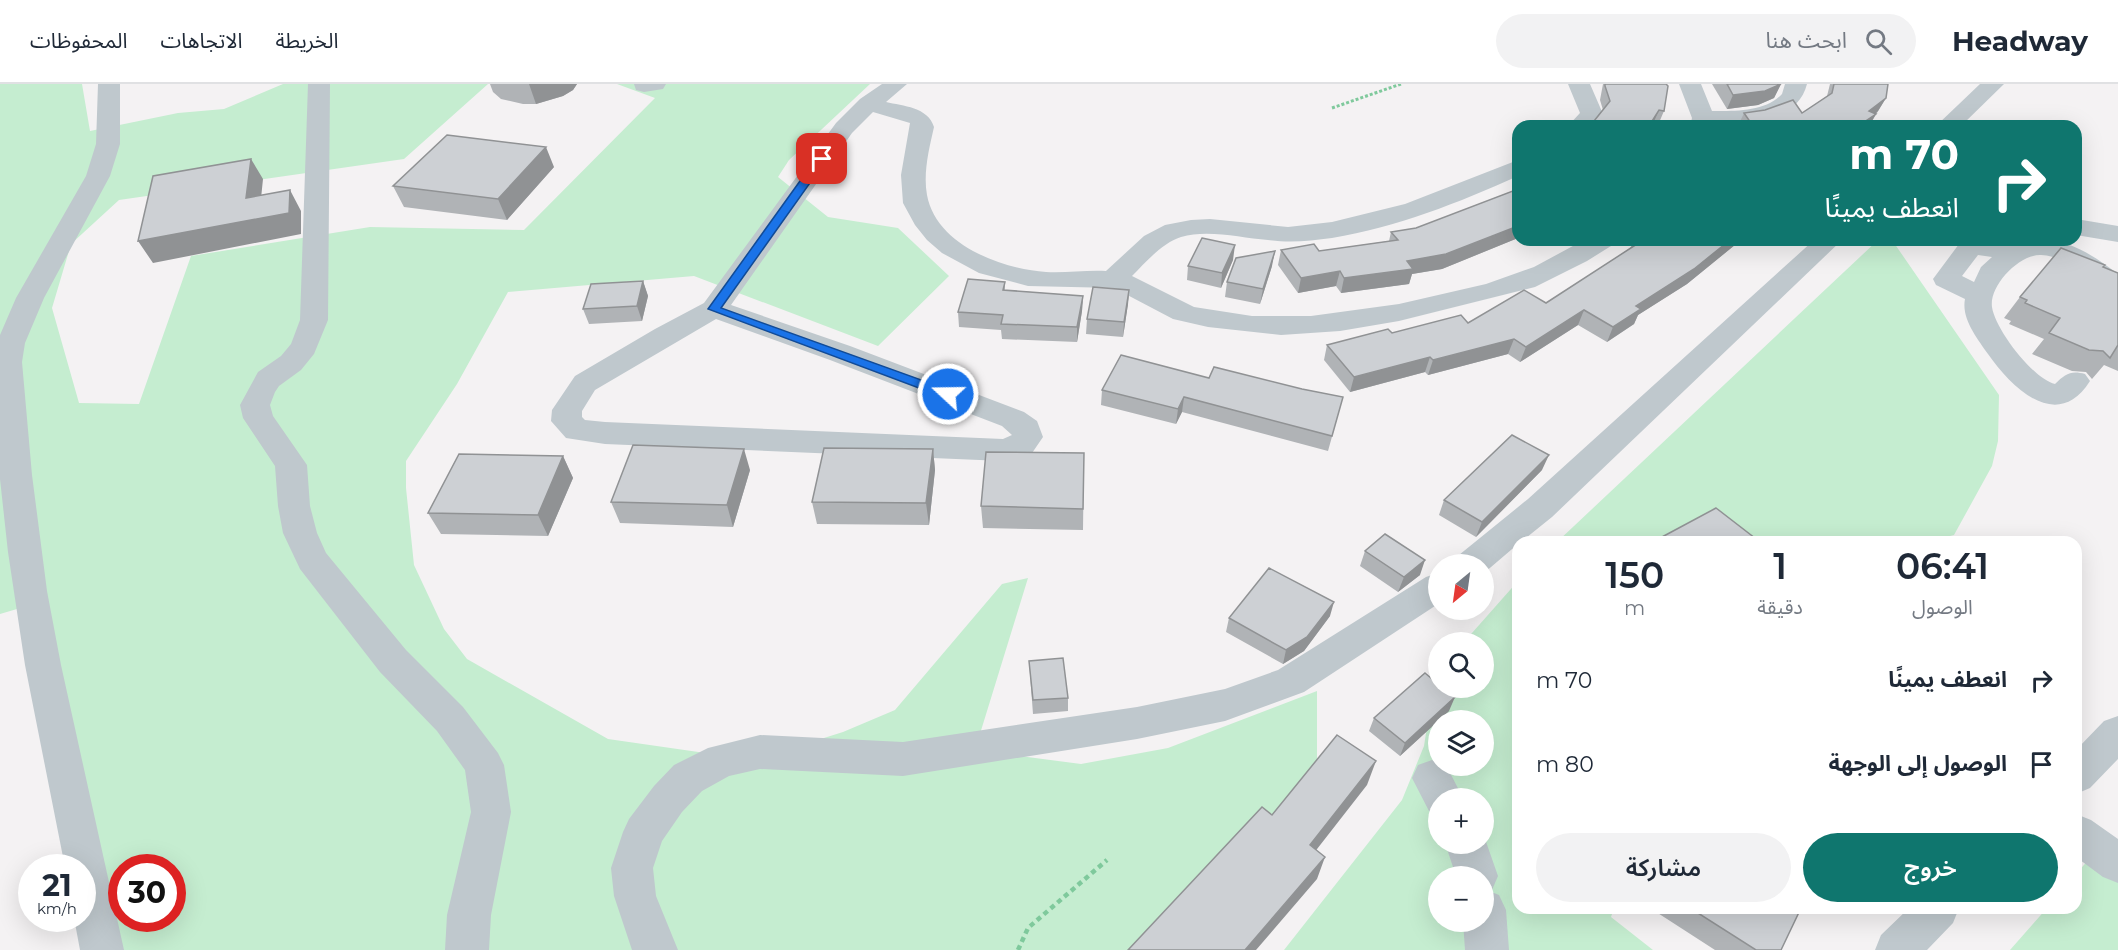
<!DOCTYPE html>
<html lang="ar">
<head>
<meta charset="utf-8">
<style>
	body { margin:0; font-family:Montserrat,"Noto Sans Arabic",sans-serif; background:#f2f2f3; color:#1f2937; direction:rtl; height:100vh; display:flex; flex-direction:column; font-size:22px; white-space:nowrap }
	* { box-sizing:border-box; margin:0 }
	p { font-size:20px; color:#747a83 }
	.icon { flex:none; width:33px; height:33px; fill:none; stroke:currentColor; stroke-width:2; stroke-linecap:round; stroke-linejoin:round }
	.map { position:relative; flex:1; overflow:hidden; direction:ltr }
	.details { position:absolute; left:1512px; top:452px; width:570px; height:378px; display:flex; flex-direction:column; background:#fff; border-radius:18px; box-shadow:0 6px 24px #0002; direction:rtl }
	.details>* { flex:none }
	.top-card { position:absolute; left:1512px; top:36px; width:570px; height:126px; border-radius:18px; box-shadow:0 6px 24px #0002; direction:rtl; background:#0f766e; color:#fff; overflow:hidden }
	.needle { width:39px; rotate:209deg }
	.buttons { position:absolute; left:1428px; top:470px; display:grid; gap:12px }
	.buttons a { display:grid; place-items:center; width:66px; height:66px; border-radius:50%; background:#fff; box-shadow:0 6px 24px #0002; font-size:30px }
	.speed { position:absolute; left:18px; top:770px; display:flex; gap:12px; font-size:30px; font-weight:700; text-align:center }
	.speed>* { display:grid; place-content:center; width:78px; height:78px; border-radius:50%; background:#fff; box-shadow:0 6px 24px #0002; line-height:1 }
	.speed small { font-size:15px; font-weight:400 }
	.speed .limit { border:9px solid #d22; background:#fff; color:#111 }
	.pin { position:absolute; display:grid; place-items:center; width:51px; height:51px; color:#fff; margin:-26px; border-radius:12px; box-shadow:0 3px 9px #0006 }
	.me { position:absolute; width:66px; margin:-33px; rotate:291deg; stroke-linejoin:round; filter:drop-shadow(0 0 4px #0008) }
	.turn { display:flex; align-items:center; gap:21px; height:126px; padding:0 24px; font-size:27px }
	.turn .icon { width:78px; height:78px; stroke-width:2.5 }
	.turn b { display:block; font-size:42px; line-height:51px }
	.eta { display:flex; justify-content:space-evenly; align-items:center; height:102px; text-align:center }
	.eta b { font-size:36px; font-weight:600; line-height:42px }
	.button { display:flex; gap:12px; margin-top:auto; padding:12px 24px }
	.button a { flex:1; height:69px; border-radius:36px; background:#0f766e; color:#fff; font-size:24px; font-weight:600; line-height:69px; text-align:center }
	.button a+a { background:#f2f2f3; color:#1f2937 }
	ul { padding:0; list-style:none }
	li { display:flex; align-items:center; gap:18px; height:84px; padding:0 24px }
	li div { flex:1 }
	li b { display:block; font-size:22px }
	li em { font-style:normal }
	header { display:flex; align-items:center; gap:36px; box-sizing:border-box; height:84px; padding:0 30px; background:#fff; border-bottom:2px solid #e0e1e3 }
	header strong { font-size:28px }
	nav { display:flex; gap:33px; margin-inline-start:auto; font-size:21px }
	.search { width:420px; height:54px; background:#f2f2f3; display:flex; align-items:center; gap:15px; box-sizing:border-box; padding:0 21px; border-radius:33px; color:#747a83; font-size:22px }
	.map>svg:first-child { display:block }
	.green { fill:#c5edd0; fill-rule:evenodd }
	.lines { fill:none; stroke-linecap:round; stroke-linejoin:round }
	.path-far1 { stroke:#7fc99c; stroke-width:3; stroke-dasharray:3 2; stroke-linecap:butt }
	.path { stroke:#7fc99c; stroke-width:4.5; stroke-dasharray:5 4; stroke-linecap:butt }
	.minor { fill:#bfc8cd; fill-rule:evenodd }
	.wall { fill:#b0b3b6 }
	.shaded-wall { fill:#909294 }
	.building { fill:#cdd0d4; stroke:#909294; stroke-width:1.5 }
	.route { fill:#1a73e8; stroke:#114b97; stroke-width:1.5 }
</style>
</head>
<body>
<header>
<strong>Headway</strong>
<div class="search"><svg class="icon" aria-label="search" viewBox="0 0 24 24"><circle cx="10" cy="10" r="6"/><path d="M15 15l6 6"/></svg>ابحث هنا</div>
<nav><a>الخريطة</a><a>الاتجاهات</a><a>المحفوظات</a></nav>
</header>
<div class="map">
<svg width="2118" height="866" viewBox="0 0 2118 866">
	<rect width="100%" height="100%" fill="#f4f2f3"/>
	<path class="green" d="M 0,0 L 82,0 L 90,47 L 178,29 L 224,25 L 283,0 L 488,0 L 404,75 L 119,116 L 71,160 L 52,224 L 79,319 L 139,320 L 191,172 L 370,143 L 524,146 L 655,14 L 617,0 L 870,0 L 789,76 L 778,93 L 828,133 L 898,144 L 949,192 L 878,262 L 694,192 L 508,208 L 457,300 L 406,377 L 406,404 L 414,481 L 444,545 L 467,575 L 608,655 L 754,676 L 843,648 L 895,626 L 1002,500 L 1028,494 L 975,666 L 1081,680 L 1168,664 L 1317,607 L 1317,698 L 1149,866 L 116,866 L 17,525 L 0,530 ZM 122,783 L 172,783 L 172,834 L 122,834 Z
		M 1878,156 L 1892,156 L 1999,311 L 1998,357 L 1992,382 L 1954,451 L 1926,458 L 1557,458 Z
		M 1518,497 L 1518,824 L 1614,824 L 1611,833 L 1653,866 L 1284,866 L 1402,716 L 1424,662 L 1432,611 L 1438,599 L 1438,603 L 1484,603 L 1484,558 L 1464,558 ZM 1438,636 L 1484,636 L 1484,681 L 1438,681 ZM 1438,714 L 1484,714 L 1484,759 L 1438,759 ZM 1438,792 L 1484,792 L 1484,837 L 1438,837 Z
		M 2104,758 L 2118,769 L 2118,866 L 2010,866 L 2047,824 L 2076,824 L 2076,790 Z"/>
	<g class="lines">
		<path class="path-far1" d="M 1332,24 L 1401,0"/>
		<path class="path" d="M 1018,866 L 1028,844 L 1107,776"/>
		<path class="minor" d="M 98,0 L 120,0 L 120,60 L 110,92 L 44,214 L 25,259 L 22,278 L 32,391 L 47,507 L 61,581 L 124,866 L 80,866 L 74,834 L 82,834 L 82,783 L 65,783 L 25,581 L 8,468 L 0,395 L 0,251 L 16,214 L 86,92 L 96,60 Z
			M 308,0 L 330,0 L 328,236 L 314,270 L 301,286 L 279,302 L 275,308 L 270,321 L 273,332 L 307,381 L 310,422 L 317,449 L 326,469 L 406,566 L 463,623 L 498,669 L 504,681 L 511,728 L 491,831 L 489,866 L 445,866 L 447,831 L 471,728 L 465,686 L 437,647 L 380,588 L 300,485 L 283,449 L 278,422 L 275,382 L 243,334 L 240,321 L 258,288 L 281,272 L 291,260 L 300,236 Z
			M 634,0 L 666,0 L 663,5 L 644,8 L 636,6 Z
			M 882,0 L 907,0 L 886,18 C 903,22 928,23 934,43 C 929,65 923,89 927,111 C 936,161 1002,185 1046,188 C 1066,189 1086,186 1106,187 L 1144,152 L 1165,141 L 1191,136 L 1210,135 L 1288,143 L 1332,138 L 1405,120 L 1518,76 L 1518,92 C 1458,119 1397,143 1332,154 C 1310,157 1290,159 1268,156 C 1241,154 1208,145 1181,153 C 1162,159 1146,178 1132,192 L 1194,223 L 1252,232 L 1311,232 L 1399,220 L 1486,200 L 1534,183 L 1584,156 L 1615,156 L 1611,162 L 1587,177 L 1535,203 L 1399,237 L 1340,247 L 1281,251 L 1208,243 L 1173,235 L 1114,204 L 1028,202 L 979,189 L 942,169 L 927,156 L 915,141 L 903,119 L 901,91 L 910,39 L 873,28 L 852,49 L 731,221 L 850,262 L 1024,328 L 1037,337 L 1043,353 L 1030,372 L 1003,377 L 605,360 L 566,354 L 551,337 L 552,326 L 575,292 L 655,245 L 704,219 L 836,39 L 860,15 ZM 716,235 L 830,276 L 1002,342 L 1012,351 L 1003,355 L 605,338 L 585,336 L 582,333 L 582,327 L 595,306 Z
			M 1568,0 L 1590,0 L 1603,30 L 1593,42 L 1568,42 L 1580,29 Z
			M 1679,0 L 1701,0 L 1712,27 C 1735,27 1765,28 1782,10 L 1785,0 L 1807,0 C 1796,45 1726,42 1690,42 L 1692,34 Z
			M 1980,0 L 2004,0 L 1961,42 L 1936,42 Z
			M 2076,135 L 2118,142 L 2118,158 L 2076,151 Z
			M 1814,156 L 1842,156 L 1552,433 L 1521,458 L 1518,458 L 1518,460 L 1484,489 L 1484,480 L 1454,480 L 1459,471 L 1528,415 Z
			M 1962,156 C 1979,155 1997,162 2013,161 C 2021,160 2029,156 2037,156 C 2068,154 2094,172 2118,190 L 2118,211 C 2090,204 2072,172 2041,171 C 2019,170 1989,202 1992,223 C 1995,245 2033,295 2055,300 C 2065,290 2071,286 2085,290 L 2090,297 C 2057,349 2012,304 1988,270 C 1978,255 1961,235 1965,215 L 1936,201 L 1933,195 ZM 1978,171 L 1992,173 L 1981,183 L 1974,198 L 1962,192 Z
			M 1438,489 L 1438,520 L 1304,608 L 1225,637 L 1137,655 L 903,692 L 760,685 L 729,692 L 702,707 L 682,728 L 662,757 L 653,784 L 656,812 L 678,866 L 632,866 L 614,812 L 611,784 L 623,748 L 629,735 L 654,702 L 674,681 L 708,664 L 760,651 L 903,658 L 1137,623 L 1225,605 L 1278,586 L 1426,493 Z
			M 2118,632 L 2118,675 L 2090,704 L 2076,710 L 2076,666 L 2104,637 Z
			M 1432,676 L 1438,679 L 1438,681 L 1446,681 L 1463,714 L 1438,714 L 1438,730 L 1429,727 L 1412,694 L 1418,681 Z
			M 2076,730 L 2091,736 L 2118,755 L 2118,799 L 2103,793 L 2076,773 Z
			M 1484,752 L 1498,792 L 1492,806 L 1489,807 L 1499,811 L 1506,826 L 1509,866 L 1465,866 L 1463,837 L 1484,837 L 1484,792 L 1456,792 L 1445,759 L 1484,759 Z
			M 1909,824 L 1959,824 L 1953,839 L 1927,866 L 1875,866 L 1881,851 Z"/>
	</g>
	<path class="wall" d="M 490,0 L 577,0 L 573,6 L 563,12 L 536,20 L 523,20 L 501,15 L 493,8 Z
		M 1603,0 L 1666,0 L 1664,27 L 1658,41 L 1603,26 L 1600,16 Z
		M 1712,0 L 1781,0 L 1774,14 L 1758,21 L 1727,25 Z
		M 1830,0 L 1888,0 L 1886,14 L 1869,42 L 1738,42 L 1744,29 L 1802,29 L 1827,12 Z
		M 554,83 L 507,136 L 404,123 L 393,102 Z
		M 1518,97 L 1518,154 L 1442,185 L 1412,190 L 1409,200 L 1341,209 L 1336,202 L 1298,209 L 1278,181 L 1281,166 L 1319,167 L 1389,157 L 1391,148 L 1416,144 L 1515,106 Z
		M 1636,156 L 1741,156 L 1687,200 L 1638,231 L 1634,240 L 1607,258 L 1578,241 L 1520,278 L 1508,270 L 1428,291 L 1425,288 L 1350,308 L 1324,276 L 1327,261 L 1392,249 L 1468,239 L 1546,219 L 1630,165 L 1633,158 Z
		M 1233,176 L 1221,204 L 1187,196 L 1188,182 Z
		M 1272,182 L 1260,220 L 1225,213 L 1227,198 Z
		M 2103,183 L 2118,189 L 2118,287 L 2104,281 L 2092,295 L 2086,288 L 2072,287 L 2032,270 L 2044,255 L 2009,240 L 2011,237 L 2004,234 L 2020,213 Z
		M 643,197 L 648,212 L 642,237 L 589,240 L 583,225 Z
		M 1005,198 L 1005,206 L 1083,212 L 1082,227 L 1077,258 L 1002,255 L 1001,246 L 959,243 L 958,228 Z
		M 1129,206 L 1128,220 L 1123,253 L 1086,250 L 1087,235 Z
		M 1209,294 L 1302,305 L 1343,313 L 1328,367 L 1182,328 L 1176,340 L 1101,321 L 1102,306 Z
		M 933,365 L 935,386 L 929,441 L 817,440 L 812,418 Z
		M 1084,369 L 1083,446 L 983,444 L 981,422 Z
		M 563,372 L 573,394 L 548,452 L 441,450 L 428,429 Z
		M 750,386 L 733,443 L 620,439 L 611,418 Z
		M 1542,386 L 1476,453 L 1439,431 L 1444,416 Z
		M 1662,453 L 1760,458 L 1660,458 Z
		M 1365,467 L 1420,491 L 1398,508 L 1360,482 Z
		M 1330,532 L 1304,567 L 1283,580 L 1226,548 L 1229,534 Z
		M 1029,577 L 1068,614 L 1068,627 L 1033,630 Z
		M 1449,627 L 1400,672 L 1369,647 L 1374,634 Z
		M 1650,824 L 1801,824 L 1781,866 L 1715,866 Z"/>
	<path class="shaded-wall" d="M 529,0 L 577,0 L 573,6 L 563,12 L 536,20 Z
		M 1781,0 L 1774,14 L 1758,21 L 1727,25 L 1733,11 Z
		M 1886,14 L 1878,27 L 1874,31 L 1876,30 L 1869,42 L 1858,42 L 1869,27 Z
		M 1659,26 L 1652,42 L 1649,42 Z
		M 546,63 L 554,83 L 507,136 L 498,115 Z
		M 251,75 L 263,95 L 259,134 L 290,106 L 301,127 L 301,150 L 153,179 L 138,157 L 246,114 Z
		M 1518,142 L 1518,154 L 1442,185 L 1412,190 L 1409,200 L 1341,209 L 1344,194 Z
		M 1730,156 L 1741,156 L 1687,200 L 1638,231 L 1634,240 L 1607,258 L 1613,243 L 1636,222 Z
		M 1235,161 L 1233,176 L 1221,204 L 1222,189 Z
		M 1275,167 L 1272,182 L 1260,220 L 1263,205 Z
		M 1340,187 L 1336,202 L 1298,209 L 1301,194 Z
		M 643,197 L 648,212 L 642,237 L 637,222 Z
		M 1129,206 L 1128,220 L 1123,253 L 1124,238 Z
		M 1083,212 L 1082,227 L 1077,258 L 1077,243 Z
		M 1584,226 L 1578,241 L 1520,278 L 1526,263 Z
		M 1514,255 L 1508,270 L 1428,291 L 1433,276 Z
		M 1430,273 L 1425,288 L 1350,308 L 1354,293 Z
		M 1184,313 L 1182,328 L 1176,340 L 1178,325 Z
		M 744,365 L 750,386 L 733,443 L 727,421 Z
		M 933,365 L 935,386 L 929,441 L 926,419 Z
		M 1549,371 L 1542,386 L 1476,453 L 1482,438 Z
		M 563,372 L 573,394 L 548,452 L 538,431 Z
		M 1425,476 L 1420,491 L 1398,508 L 1404,493 Z
		M 1334,518 L 1330,532 L 1304,567 L 1283,580 L 1286,566 Z
		M 1455,613 L 1449,627 L 1400,672 L 1405,659 Z
		M 1376,677 L 1367,701 L 1303,783 L 1310,761 Z
		M 1325,773 L 1317,795 L 1256,866 L 1245,866 Z"/>
	<path class="building" d="M 1605,0 L 1666,0 L 1668,2 L 1664,27 L 1659,26 L 1649,42 L 1590,42 L 1610,17 L 1605,2 Z
		M 1727,0 L 1781,0 L 1765,7 L 1733,11 Z
		M 1834,0 L 1888,0 L 1886,14 L 1869,27 L 1876,30 L 1858,42 L 1753,42 L 1744,29 L 1765,26 L 1793,16 L 1802,29 L 1832,9 Z
		M 447,51 L 546,63 L 498,115 L 393,102 Z
		M 251,75 L 246,114 L 290,106 L 289,129 L 138,157 L 153,92 Z
		M 1518,105 L 1518,142 L 1446,170 L 1407,177 L 1413,185 L 1344,194 L 1340,187 L 1301,194 L 1281,166 L 1314,160 L 1319,167 L 1398,156 L 1391,148 L 1416,144 Z
		M 1202,154 L 1235,161 L 1222,189 L 1188,182 Z
		M 1636,156 L 1730,156 L 1694,185 L 1636,222 L 1641,225 L 1613,243 L 1584,226 L 1526,263 L 1514,255 L 1433,276 L 1430,273 L 1354,293 L 1327,261 L 1388,245 L 1392,249 L 1461,231 L 1468,239 L 1524,206 L 1546,219 L 1637,160 L 1633,158 Z
		M 2061,164 L 2105,181 L 2103,183 L 2118,189 L 2118,261 L 2110,274 L 2103,267 L 2089,266 L 2049,249 L 2060,234 L 2025,219 L 2027,216 L 2020,213 Z
		M 1275,167 L 1263,205 L 1227,198 L 1236,174 Z
		M 968,195 L 1005,198 L 1003,206 L 1083,212 L 1077,243 L 1001,240 L 1003,231 L 958,228 Z
		M 643,197 L 637,222 L 583,225 L 591,200 Z
		M 1093,203 L 1129,206 L 1124,238 L 1087,235 Z
		M 1121,271 L 1209,294 L 1214,283 L 1302,305 L 1343,313 L 1332,352 L 1184,313 L 1178,325 L 1102,306 Z
		M 1512,351 L 1549,371 L 1482,438 L 1444,416 Z
		M 633,361 L 744,365 L 727,421 L 611,418 Z
		M 824,364 L 933,365 L 926,419 L 812,418 Z
		M 986,368 L 1084,369 L 1083,425 L 981,422 Z
		M 459,370 L 563,372 L 538,431 L 428,429 Z
		M 1716,424 L 1760,458 L 1668,458 L 1662,453 Z
		M 1385,450 L 1425,476 L 1404,493 L 1365,467 Z
		M 1269,484 L 1334,518 L 1307,553 L 1286,566 L 1229,534 Z
		M 1063,574 L 1068,614 L 1033,616 L 1029,577 Z
		M 1425,589 L 1438,600 L 1438,603 L 1443,603 L 1455,613 L 1405,659 L 1374,634 Z
		M 1337,651 L 1376,677 L 1310,761 L 1325,773 L 1245,866 L 1128,866 L 1262,723 L 1272,731 Z
		M 1690,824 L 1801,824 L 1781,866 L 1756,866 Z"/>
	<path class="route" d="M 818,72 L 827,75 L 721,224 L 952,307 L 954,310 L 952,313 L 943,313 L 708,225 Z"/>
</svg>
<div class="buttons">
<a><svg class="needle" viewBox="-14 -14 28 28"><path d="M0-13l5 13h-10z" fill="#e53935"/><path d="M0 13l5-13h-10z" fill="#747a83"/></svg></a>
<a><svg class="icon" aria-label="search" viewBox="0 0 24 24"><circle cx="10" cy="10" r="6"/><path d="M15 15l6 6"/></svg></a>
<a><svg class="icon" aria-label="layers" viewBox="0 0 24 24"><path d="M12 4l9 5-9 5-9-5zM3 14l9 5 9-5"/></svg></a>
<a>+</a>
<a>−</a>
</div>
<div class="speed"><div>21<small>km/h</small></div><div class="limit">30</div></div>
<div class="pin" style="left:822px;top:75px;background:#d93025"><svg class="icon" aria-label="arrive" viewBox="0 0 24 24"><path d="M6 21V4h12l-3 4 3 4H6"/></svg></div>
<svg class="me" style="left:948px;top:310px" viewBox="-20 -20 40 40"><circle r="17" fill="#1a73e8" stroke="#fff" stroke-width="3"/><path d="M0-11L8 9 0 5-8 9z" fill="#fff"/></svg>
<div class="top-card">
<div class="turn"><svg class="icon" aria-label="right" viewBox="0 0 24 24"><path d="M7 20v-9h11M14 6l5 5-5 5"/></svg><div><b>70 m</b>انعطف يمينًا</div></div>
</div>
<section class="details">
<div class="eta">
<div><b>06:41</b><p>الوصول</p></div>
<div><b>1</b><p>دقيقة</p></div>
<div><b>150</b><p>m</p></div>
</div>
<ul>
<li><svg class="icon" aria-label="right" viewBox="0 0 24 24"><path d="M7 20v-9h11M14 6l5 5-5 5"/></svg><div><b>انعطف يمينًا</b></div><em>70 m</em></li>
<li><svg class="icon" aria-label="arrive" viewBox="0 0 24 24"><path d="M6 21V4h12l-3 4 3 4H6"/></svg><div><b>الوصول إلى الوجهة</b></div><em>80 m</em></li>
</ul>
<div class="button"><a>خروج</a><a>مشاركة</a></div>
</section>
</div>
</body>
</html>
